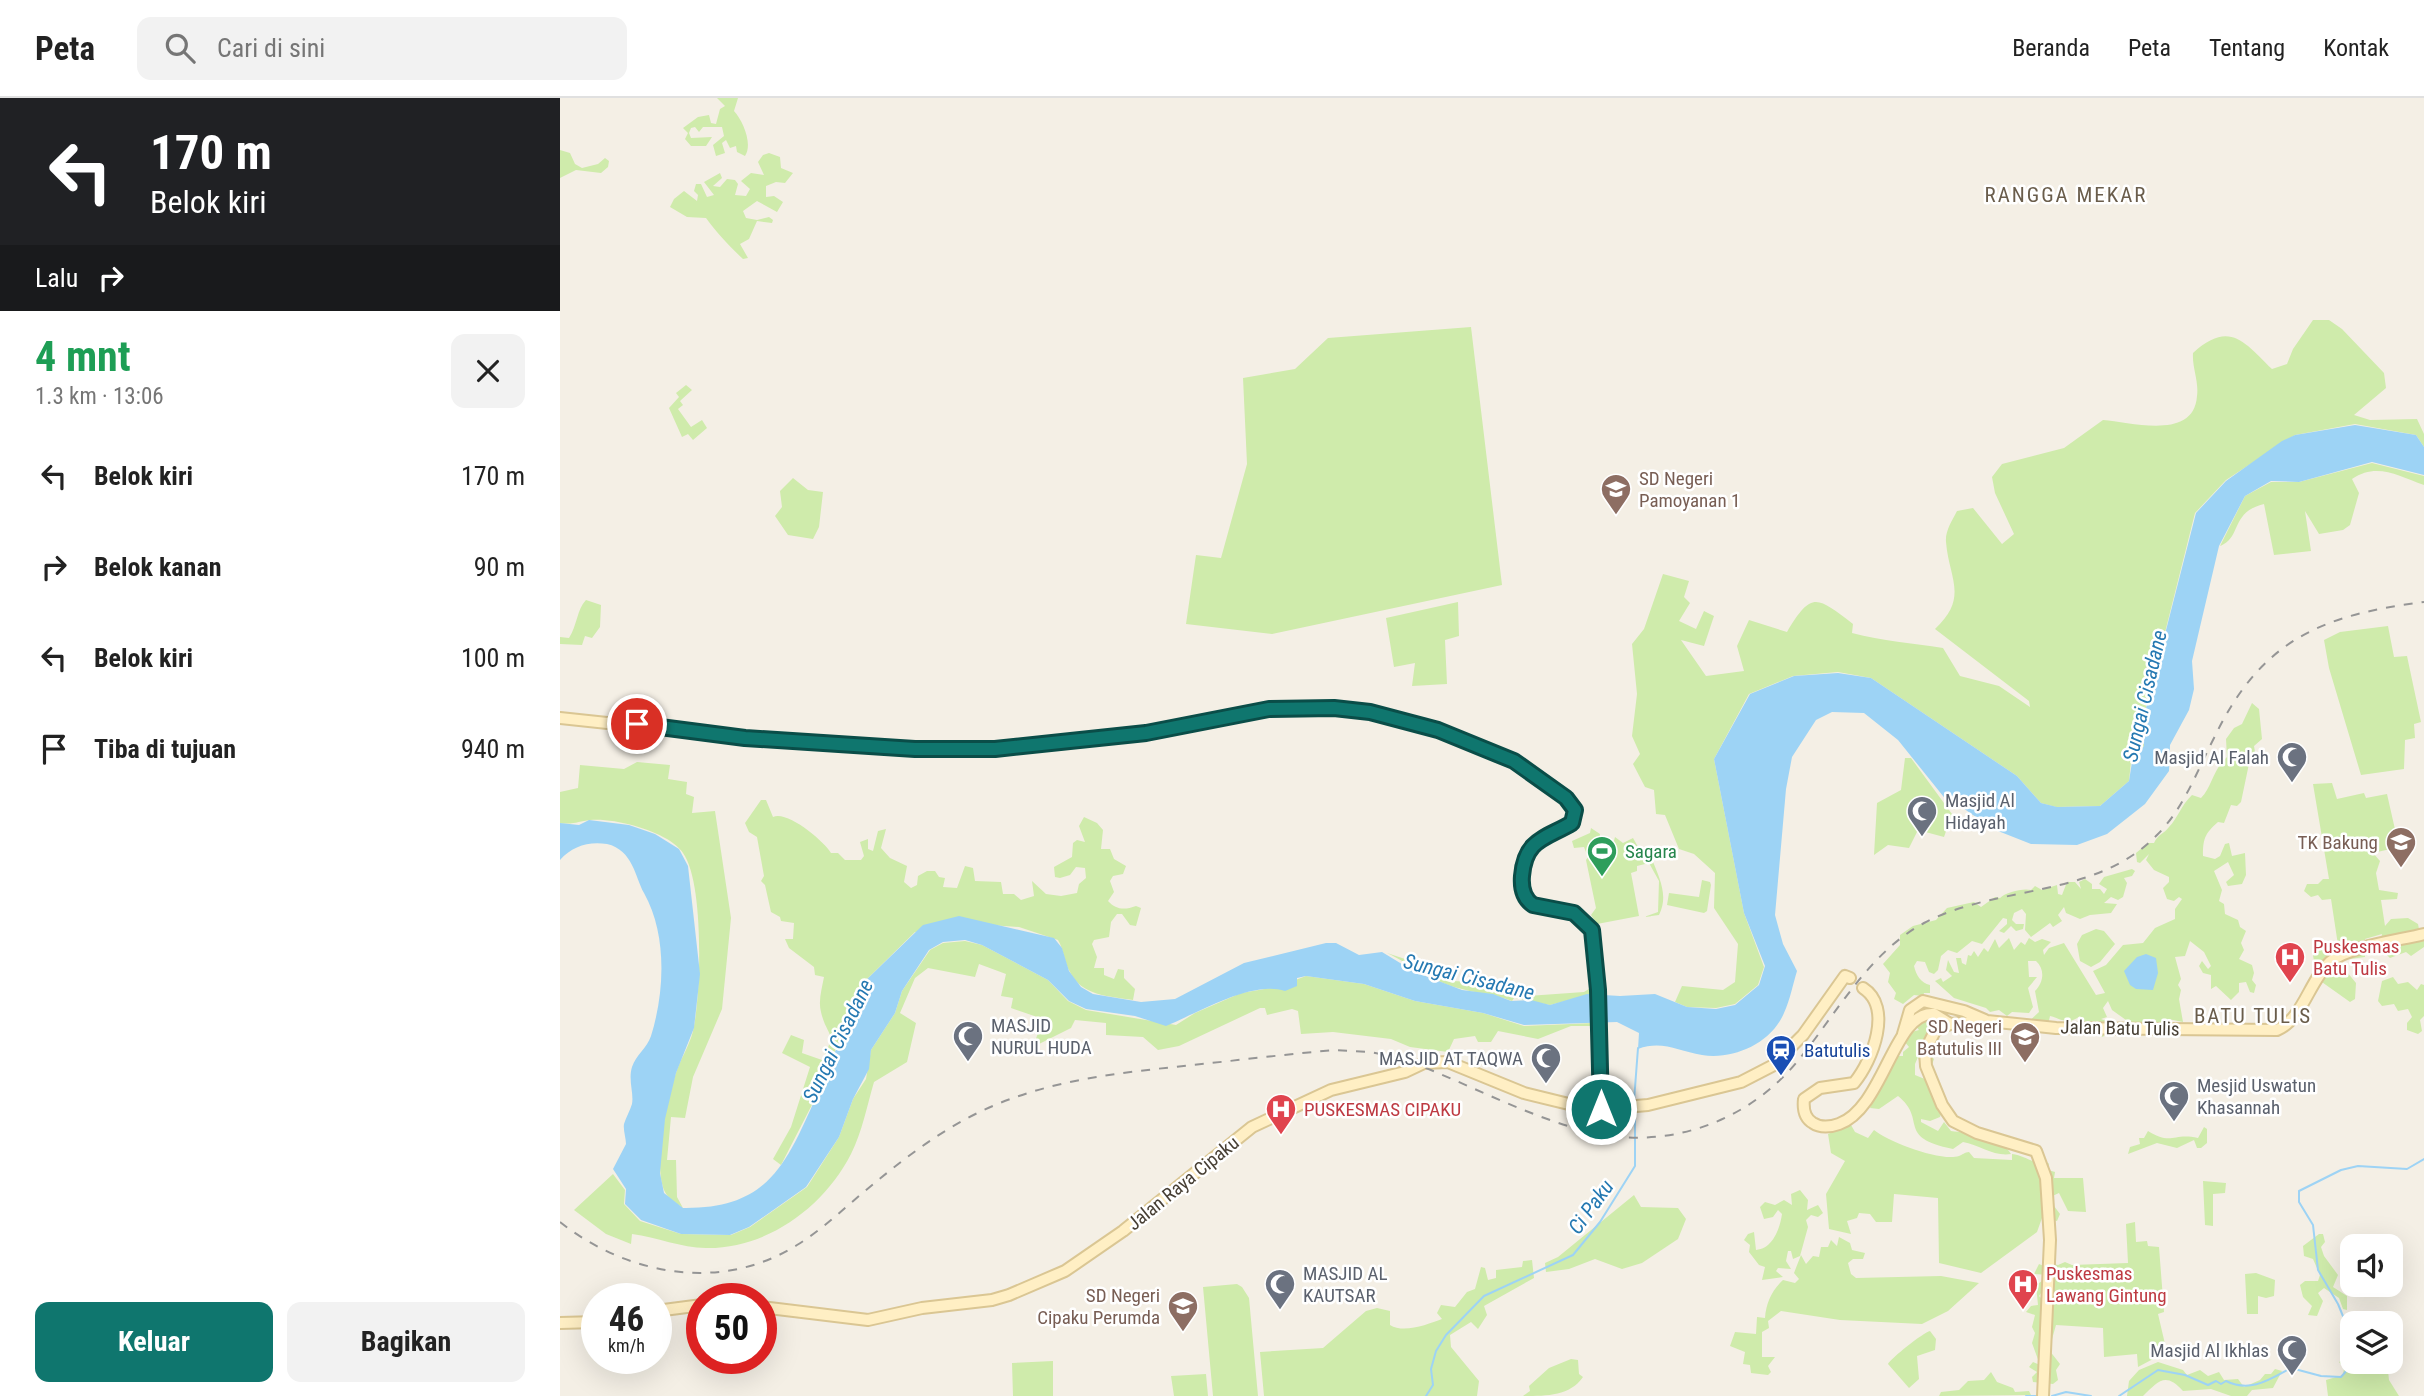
<!DOCTYPE html>
<html lang="id">
<head>
<meta charset="utf-8">
<style>
	body { margin:0; font-family:"Roboto Condensed",sans-serif; background:#f2f2f2; color:#222; height:100vh; display:flex; flex-direction:column; font-size:26px; white-space:nowrap }
	* { box-sizing:border-box; margin:0 }
	p { font-size:23px; color:#767676 }
	.icon { flex:none; width:38px; height:38px; fill:none; stroke:currentColor; stroke-width:2; stroke-linecap:round; stroke-linejoin:round }
	.map { position:relative; flex:1; overflow:hidden }
	.sheet { display:flex; flex-direction:column; background:#fff; width:560px }
	.sheet>* { flex:none }
	.guide { background:#202124; color:#fff; overflow:hidden }
	.tools { position:absolute; left:1780px; top:1136px; display:grid; gap:14px }
	.tools a { display:grid; place-items:center; width:63px; height:63px; border-radius:14px; background:#fff; box-shadow:0 7px 28px #0002; font-size:35px }
	.speed { position:absolute; left:21px; top:1185px; display:flex; gap:14px; font-size:35px; font-weight:700; text-align:center }
	.speed>* { display:grid; place-content:center; width:91px; height:91px; border-radius:50%; background:#fff; box-shadow:0 7px 28px #0002; line-height:1 }
	.speed small { font-size:18px; font-weight:400 }
	.speed .limit { border:10px solid #d22; background:#fff; color:#111 }
	.pin { position:absolute; display:grid; place-items:center; width:60px; height:60px; color:#fff; margin:-30px; border:4px solid #fff; border-radius:50%; box-shadow:0 2px 7px #0007 }
	.me { position:absolute; width:77px; margin:-38px; rotate:0deg; stroke-linejoin:round; filter:drop-shadow(0 0 5px #0008) }
	.turn { display:flex; align-items:center; gap:24px; height:147px; padding:0 35px; font-size:32px }
	.turn .icon { width:91px; height:91px; stroke-width:2.5 }
	.turn b { display:block; font-size:49px; line-height:60px }
	.then { display:flex; align-items:center; height:66px; padding:0 35px; background:#0003; gap:14px; font-size:26px }
	.round { display:grid; place-items:center; flex:none; width:74px; height:74px; border-radius:14px; background:#f2f2f2 }
	.overview { display:flex; align-items:center; justify-content:space-between; height:119px; padding:0 35px }
	h1 { font-size:42px; font-weight:700; line-height:52px; color:#1e9e55 }
	.action { display:flex; gap:14px; margin-top:auto; padding:14px 35px }
	.action a { flex:1; height:80px; border-radius:14px; background:#0f766e; color:#fff; font-size:28px; font-weight:700; line-height:80px; text-align:center }
	.action a+a { background:#f2f2f2; color:#222 }
	ul { padding:0; list-style:none }
	li { display:flex; align-items:center; gap:21px; height:91px; padding:0 35px }
	li div { flex:1 }
	li b { display:block; font-size:26px }
	li em { font-style:normal }
	header { display:flex; align-items:center; gap:42px; box-sizing:border-box; height:98px; padding:0 35px; background:#fff; border-bottom:2px solid #e0e0e0 }
	header strong { font-size:33px }
	nav { display:flex; gap:38px; margin-inline-start:auto; font-size:24px }
	.search { width:490px; height:63px; background:#f2f2f2; display:flex; align-items:center; gap:18px; box-sizing:border-box; padding:0 24px; border-radius:14px; color:#767676; font-size:26px }
	main { display:flex; flex:1; min-height:0 }
	.map>svg:first-child { display:block }
	.green { fill:#cfebab }
	.water { fill:#9dd3f5 }
	.lines { fill:none; stroke-linecap:round; stroke-linejoin:round }
	.stream { stroke:#9dd3f5; stroke-width:2 }
	.secondary-casing { stroke:#dac693; stroke-width:14 }
	.secondary { stroke:#ffefc4; stroke-width:10 }
	.rail { stroke:#959595; stroke-width:2; stroke-dasharray:9 9; stroke-linecap:butt }
	.route-casing { stroke:#0a4d48; stroke-width:18 }
	.route { stroke:#0f766e; stroke-width:12 }
	.labels { text-anchor:middle; dominant-baseline:central; stroke-width:5; stroke-linejoin:round; paint-order:stroke }
	.education-label { font-size:19px; fill:#785e54; stroke:#fff; text-anchor:end }
	.worship-label { font-size:19px; fill:#5b616d; stroke:#fff; text-anchor:start }
	.leisure-label { font-size:19px; fill:#27864d; stroke:#fff; text-anchor:start }
	.health-label { font-size:19px; fill:#be3a42; stroke:#fff; text-anchor:start }
	.street-label { font-size:19px; fill:#473f34; stroke:#fff }
	.transit-label { font-size:19px; fill:#164399; stroke:#fff; text-anchor:start }
	.neighbourhood-label { font-size:21px; letter-spacing:2px; fill:#6a5d4b; stroke:#fff }
	.water-label { font-size:21px; font-style:italic; fill:#2579b2; stroke:#fff }
</style>
</head>
<body>
<header>
<strong>Peta</strong>
<div class="search"><svg class="icon" aria-label="search" viewBox="0 0 24 24"><circle cx="10" cy="10" r="6"/><path d="M15 15l6 6"/></svg>Cari di sini</div>
<nav><a>Beranda</a><a>Peta</a><a>Tentang</a><a>Kontak</a></nav>
</header>
<main>
<section class="sheet">
<div class="guide">
<div class="turn"><svg class="icon" aria-label="left" viewBox="0 0 24 24"><path d="M17 20v-9H6M10 6l-5 5 5 5"/></svg><div><b>170 m</b>Belok kiri</div></div>
<div class="then">Lalu<svg class="icon" aria-label="right" viewBox="0 0 24 24"><path d="M7 20v-9h11M14 6l5 5-5 5"/></svg></div>
</div>
<div class="overview"><div><h1>4 mnt</h1><p>1.3 km · 13:06</p></div><a class="round"><svg class="icon" aria-label="close" viewBox="0 0 24 24"><path d="M6 6l12 12M18 6L6 18"/></svg></a></div>
<ul>
<li><svg class="icon" aria-label="left" viewBox="0 0 24 24"><path d="M17 20v-9H6M10 6l-5 5 5 5"/></svg><div><b>Belok kiri</b></div><em>170 m</em></li>
<li><svg class="icon" aria-label="right" viewBox="0 0 24 24"><path d="M7 20v-9h11M14 6l5 5-5 5"/></svg><div><b>Belok kanan</b></div><em>90 m</em></li>
<li><svg class="icon" aria-label="left" viewBox="0 0 24 24"><path d="M17 20v-9H6M10 6l-5 5 5 5"/></svg><div><b>Belok kiri</b></div><em>100 m</em></li>
<li><svg class="icon" aria-label="arrive" viewBox="0 0 24 24"><path d="M6 21V4h12l-3 4 3 4H6"/></svg><div><b>Tiba di tujuan</b></div><em>940 m</em></li>
</ul>
<div class="action"><a>Keluar</a><a>Bagikan</a></div>
</section>
<div class="map">
<svg width="1864" height="1298" viewBox="0 0 1864 1298">
	<rect width="100%" height="100%" fill="#f4efe5"/>
	<path class="green" d="M 157,0 L 178,0 L 174,13 C 183,23 193,46 185,58 L 177,54 L 176,48 L 170,50 L 166,42 L 162,45 L 165,55 L 156,58 L 153,47 L 164,38 L 162,29 L 143,29 L 139,34 L 135,29 L 131,30 L 129,35 L 131,40 L 152,39 L 146,48 L 131,48 L 125,41 L 128,35 L 123,30 L 138,19 L 149,17 L 151,25 L 156,26 L 160,11 L 165,8 Z
		M 0,52 L 10,55 L 15,66 L 22,70 L 38,66 L 45,60 L 49,63 L 48,69 L 41,75 L 16,72 L 0,80 Z
		M 209,55 L 220,59 L 221,70 L 233,75 L 225,85 L 216,84 L 206,88 L 206,99 L 214,98 L 223,104 L 217,114 L 197,103 L 183,113 L 186,120 L 197,122 L 209,119 L 213,122 L 212,125 L 197,123 L 189,141 L 180,146 L 188,160 L 183,161 C 168,147 158,136 146,120 L 127,119 L 110,109 L 114,101 L 124,93 L 137,103 L 138,97 L 134,93 L 136,86 L 141,86 L 147,99 L 154,97 L 144,84 L 160,75 L 162,80 L 153,88 L 160,89 L 167,81 L 175,82 L 178,86 L 175,97 L 186,98 L 190,91 L 181,83 L 191,75 L 204,77 L 198,64 L 203,57 Z
		M 1753,222 L 1769,222 L 1782,231 L 1824,275 L 1826,290 L 1794,317 L 1810,322 L 1857,321 L 1864,336 L 1864,349 L 1856,337 L 1795,326 L 1735,337 L 1666,382 L 1635,415 L 1582,626 L 1584,648 L 1571,664 L 1569,683 L 1540,708 L 1496,709 L 1481,705 L 1457,678 L 1311,580 L 1278,574 L 1233,578 L 1189,596 L 1154,661 L 1184,815 L 1204,869 L 1198,887 L 1175,906 L 1156,910 L 1127,909 L 1115,904 L 1122,888 L 1163,892 L 1175,884 L 1178,846 L 1154,810 L 1155,775 L 1134,756 L 1119,751 L 1105,717 L 1096,716 L 1094,692 L 1085,689 L 1073,666 L 1080,656 L 1072,638 L 1077,596 L 1072,546 L 1084,531 L 1103,476 L 1129,483 L 1124,499 L 1130,505 L 1119,523 L 1136,531 L 1144,513 L 1154,518 L 1144,548 L 1121,542 L 1146,578 L 1184,573 L 1177,548 L 1189,522 L 1227,534 C 1252,492 1257,499 1293,526 L 1292,535 C 1322,543 1353,545 1383,550 L 1400,578 L 1439,588 L 1470,609 L 1469,603 L 1375,531 C 1409,499 1389,481 1386,444 C 1385,433 1392,423 1397,413 L 1413,410 L 1442,446 L 1454,436 L 1435,395 L 1432,379 L 1442,366 L 1504,350 L 1543,322 C 1571,324 1634,343 1637,298 C 1639,283 1632,270 1633,255 C 1670,221 1685,245 1712,271 L 1727,266 L 1733,251 Z
		M 911,229 L 942,487 L 712,536 L 626,526 L 636,457 L 661,460 L 687,366 L 683,280 L 735,271 L 768,240 Z
		M 126,287 L 132,292 L 120,303 L 123,307 L 118,311 L 131,329 L 142,322 L 147,330 L 133,342 L 128,336 L 122,339 L 109,310 L 119,299 L 116,295 Z
		M 1812,365 L 1864,378 L 1864,387 C 1838,378 1817,364 1792,381 L 1799,395 L 1790,427 L 1783,432 L 1759,436 L 1745,413 L 1751,453 L 1714,457 L 1704,406 C 1670,414 1682,440 1660,448 L 1685,398 L 1711,384 L 1739,384 Z
		M 233,380 L 248,392 L 263,394 L 259,429 L 253,441 L 228,437 L 215,418 L 222,409 L 220,393 Z
		M 26,502 L 41,507 L 40,529 L 32,540 L 25,538 L 22,547 L 0,546 L 0,539 L 9,540 C 17,528 17,511 26,502 Z
		M 898,504 L 899,538 L 885,542 L 887,586 L 852,588 L 855,565 L 834,569 L 826,520 Z
		M 1828,528 L 1834,559 L 1847,558 L 1861,624 L 1854,626 L 1855,640 L 1845,642 L 1844,671 L 1801,677 L 1769,570 L 1764,542 L 1780,534 Z
		M 1692,605 L 1699,611 L 1702,641 L 1694,648 L 1695,654 L 1690,661 L 1681,704 L 1677,708 L 1671,707 L 1664,725 L 1658,724 C 1644,736 1643,742 1643,758 L 1655,761 L 1660,758 L 1665,746 L 1669,745 L 1672,758 L 1685,755 L 1686,777 L 1682,786 L 1668,788 L 1666,784 L 1674,777 L 1668,764 L 1654,773 L 1662,792 L 1659,803 L 1664,806 L 1665,816 L 1678,822 L 1680,829 L 1686,833 L 1681,845 L 1684,852 L 1679,861 L 1692,867 L 1694,875 L 1692,882 L 1696,887 L 1694,895 L 1690,894 L 1686,884 L 1679,885 L 1679,894 L 1671,902 L 1656,888 L 1651,891 L 1651,877 L 1643,875 L 1639,868 L 1642,863 L 1648,871 L 1651,868 L 1644,854 L 1630,843 L 1625,858 L 1615,859 L 1621,881 L 1618,887 L 1621,892 L 1619,901 L 1623,924 L 1608,921 L 1599,937 L 1563,929 L 1566,922 L 1552,912 L 1548,903 L 1543,910 L 1547,919 L 1541,921 L 1559,927 L 1549,931 L 1543,939 L 1529,931 L 1520,918 C 1508,928 1499,920 1490,918 L 1488,927 L 1465,933 L 1465,927 L 1479,914 L 1475,893 C 1484,884 1485,871 1476,863 L 1468,863 L 1469,879 L 1477,879 L 1468,890 L 1473,909 L 1469,915 L 1452,914 L 1447,918 L 1439,912 L 1430,914 L 1426,910 L 1394,900 L 1375,883 L 1381,880 L 1383,884 L 1392,878 L 1386,872 L 1388,862 L 1394,874 L 1399,875 L 1396,860 L 1401,860 L 1402,865 L 1406,867 L 1408,857 L 1411,858 L 1414,853 L 1418,859 L 1424,850 L 1428,854 L 1435,841 L 1439,850 L 1449,840 L 1454,852 L 1461,844 L 1465,847 L 1469,840 L 1475,844 L 1482,841 L 1491,844 L 1483,852 L 1484,857 L 1489,850 L 1504,845 L 1536,897 L 1545,895 L 1533,873 L 1546,867 L 1563,847 L 1583,845 L 1595,830 L 1615,821 L 1615,811 L 1622,801 L 1619,799 L 1614,803 L 1607,801 L 1603,790 L 1609,784 L 1609,779 L 1594,772 L 1586,762 L 1589,756 L 1580,765 L 1577,764 L 1576,755 L 1588,745 L 1594,745 C 1598,736 1604,736 1609,729 C 1618,720 1621,707 1632,697 L 1641,700 C 1652,689 1653,671 1667,659 L 1666,641 L 1674,630 L 1682,626 Z
		M 1345,660 L 1351,660 L 1392,716 L 1384,739 L 1358,732 L 1349,750 L 1328,747 L 1314,757 L 1317,705 L 1341,692 Z
		M 77,664 L 110,667 L 108,681 L 127,684 L 126,696 L 134,699 L 132,715 L 155,713 L 171,820 L 162,911 L 133,979 L 125,1020 L 111,1019 L 107,1062 L 116,1062 L 117,1099 L 123,1110 C 116,1105 107,1100 104,1092 C 93,1064 107,1000 117,972 C 122,958 132,943 134,928 C 141,892 144,784 123,755 C 120,750 112,744 107,741 C 88,730 53,720 30,722 C 19,723 14,727 0,725 L 0,694 L 18,690 L 20,667 L 64,671 Z
		M 1772,685 L 1777,701 L 1804,695 L 1806,700 L 1827,696 L 1839,749 L 1813,755 L 1820,763 L 1816,775 L 1819,792 L 1838,795 L 1837,801 L 1821,802 L 1825,828 L 1831,821 L 1848,820 L 1858,826 L 1860,836 L 1864,836 L 1864,849 L 1851,858 L 1846,854 L 1830,860 L 1825,855 L 1819,855 L 1822,836 L 1805,841 L 1805,859 L 1790,861 L 1771,855 L 1769,859 L 1778,863 L 1796,885 L 1795,901 L 1790,904 L 1759,882 L 1766,864 L 1754,863 L 1752,852 L 1761,849 L 1767,852 L 1778,847 L 1771,801 L 1762,802 L 1758,797 L 1751,799 L 1744,793 L 1747,786 L 1758,786 L 1763,781 L 1769,781 L 1753,686 Z
		M 201,702 L 206,702 L 213,719 C 227,712 264,743 271,755 L 278,755 L 285,762 L 301,762 L 304,758 L 300,744 L 308,741 L 308,751 L 313,753 L 318,733 L 326,731 L 321,750 L 330,760 L 347,768 L 344,784 L 351,790 L 357,787 L 358,778 L 367,773 L 375,773 L 379,779 L 385,780 L 383,789 L 397,790 L 405,768 L 413,770 L 415,783 L 441,784 L 443,796 L 454,796 L 461,802 L 474,798 L 472,783 L 486,796 L 501,798 L 517,795 L 519,786 L 526,780 L 525,770 L 516,769 L 510,777 L 500,780 L 495,779 L 494,769 L 512,759 L 513,745 L 517,742 L 525,744 L 519,728 L 524,719 L 537,725 L 543,732 L 541,751 L 550,751 L 554,761 L 566,768 L 563,776 L 553,778 L 550,783 L 554,794 L 548,803 C 556,812 565,812 576,808 L 581,810 L 576,828 L 570,827 L 562,816 L 557,816 L 551,824 L 549,839 L 534,842 L 532,846 L 537,859 L 534,870 L 544,870 L 544,877 L 554,881 L 558,871 L 564,872 L 564,880 L 575,891 L 573,902 C 548,898 522,898 510,874 C 504,864 504,852 498,842 L 459,829 L 430,827 L 355,834 L 302,886 L 291,904 L 286,914 L 283,939 L 271,960 L 265,988 L 257,997 L 221,1067 L 213,1061 L 231,1029 L 250,969 L 222,955 L 231,937 L 244,942 L 242,955 L 262,962 C 278,932 267,940 261,914 C 258,903 262,890 264,879 L 255,877 L 254,869 L 229,850 L 225,841 L 233,841 L 234,825 L 221,823 L 220,819 L 211,814 L 205,787 L 201,783 L 204,778 L 197,739 L 189,734 L 185,725 Z
		M 1031,730 L 1040,736 L 1039,748 L 1052,750 L 1055,739 L 1063,745 L 1073,740 L 1082,756 L 1091,750 L 1095,759 L 1092,761 C 1099,780 1109,797 1099,817 L 1084,819 L 1098,814 L 1099,783 L 1089,765 L 1077,768 L 1077,773 L 1071,775 L 1079,818 L 1037,826 L 1031,817 L 1036,810 L 1026,762 L 1028,759 L 1024,749 L 1014,750 L 1012,743 L 1030,735 Z
		M 1572,771 L 1575,773 L 1572,778 L 1564,780 L 1567,785 L 1563,799 L 1558,802 L 1551,799 L 1544,805 L 1557,806 L 1551,815 L 1530,817 L 1520,821 L 1506,815 L 1504,809 L 1498,817 L 1502,823 L 1493,829 L 1490,825 L 1471,839 L 1465,832 L 1466,816 L 1462,811 L 1454,815 L 1452,822 L 1456,826 L 1464,826 L 1463,831 L 1456,833 L 1451,828 L 1444,835 L 1439,833 L 1447,826 L 1447,821 L 1443,820 L 1422,846 L 1412,843 L 1397,855 L 1388,852 L 1381,858 L 1378,872 L 1374,876 L 1369,874 L 1365,864 L 1357,863 L 1354,868 C 1356,877 1361,885 1370,887 L 1370,895 L 1364,895 L 1363,898 L 1354,897 L 1343,906 L 1334,901 L 1336,895 L 1328,884 L 1330,875 L 1323,866 L 1340,847 L 1340,837 L 1353,828 L 1376,822 L 1387,810 L 1414,804 L 1421,809 L 1435,799 L 1440,800 C 1446,794 1463,790 1471,792 L 1475,788 L 1482,792 L 1497,787 L 1498,796 L 1502,797 L 1507,784 L 1515,784 L 1521,791 L 1519,784 L 1525,781 L 1532,786 L 1532,791 L 1540,791 L 1544,796 L 1547,791 L 1539,786 L 1544,779 Z
		M 1142,782 L 1150,784 L 1151,787 L 1147,813 L 1144,815 L 1107,807 L 1109,795 L 1139,799 Z
		M 1536,831 L 1544,833 L 1555,846 L 1540,864 L 1531,869 L 1520,863 L 1517,846 L 1522,837 Z
		M 405,843 L 422,847 L 488,882 L 508,903 L 526,912 L 616,927 L 635,915 L 681,895 L 717,889 L 746,878 L 804,886 L 855,903 L 923,915 L 964,928 L 1034,925 L 1033,928 L 1011,928 L 978,941 L 938,933 L 931,944 L 918,944 L 915,938 L 894,941 L 888,954 L 850,949 L 831,941 L 773,934 L 741,936 L 738,913 L 732,911 L 707,917 L 705,910 L 700,910 L 619,948 L 598,952 L 583,939 L 546,937 L 546,925 L 515,922 L 511,930 L 473,949 L 483,921 L 451,910 L 453,900 L 441,898 L 446,876 L 419,866 L 415,879 L 368,870 L 355,880 L 340,915 L 356,925 L 347,964 L 314,984 C 307,1008 302,1034 291,1056 C 264,1109 207,1151 146,1150 C 121,1150 97,1139 72,1136 L 71,1146 L 46,1136 L 14,1112 L 53,1076 L 65,1092 L 64,1106 L 80,1123 L 121,1136 L 171,1137 L 190,1129 L 247,1089 L 279,1039 L 293,1001 L 306,981 L 311,952 L 335,915 L 342,893 L 370,852 L 383,845 Z
		M 827,855 L 890,876 L 891,883 L 918,884 L 919,878 L 929,879 L 932,889 L 952,899 L 1024,894 L 1032,889 L 1033,896 L 990,907 L 954,900 L 952,903 C 935,896 920,896 902,891 C 874,885 852,867 827,855 Z
		M 1833,879 L 1838,886 L 1848,884 L 1857,892 L 1861,886 L 1864,887 L 1864,918 L 1860,922 L 1862,933 L 1858,936 L 1847,932 L 1847,925 L 1852,919 L 1848,911 L 1838,913 L 1834,906 L 1822,908 L 1818,903 L 1822,883 Z
		M 1378,920 L 1380,936 L 1366,953 L 1374,961 L 1371,969 L 1375,976 L 1360,966 L 1358,959 L 1355,966 L 1355,977 L 1372,984 L 1382,1013 L 1380,1019 L 1370,1023 L 1361,1021 L 1361,1024 L 1378,1033 L 1384,1024 L 1391,1033 C 1408,1035 1442,1039 1451,1056 C 1435,1059 1419,1047 1403,1044 L 1393,1051 C 1335,1039 1368,1022 1338,998 L 1319,1011 L 1310,1010 L 1332,958 L 1343,958 L 1343,954 L 1349,949 L 1344,943 L 1348,935 L 1359,932 L 1354,926 Z
		M 1291,1027 L 1295,1034 L 1308,1040 L 1314,1032 C 1329,1044 1381,1064 1399,1058 C 1402,1057 1405,1054 1409,1054 L 1414,1060 L 1452,1062 L 1452,1056 C 1465,1058 1472,1064 1485,1068 L 1489,1065 L 1488,1072 L 1495,1074 L 1494,1080 L 1523,1080 L 1526,1114 L 1508,1113 L 1499,1095 L 1488,1100 L 1500,1116 L 1497,1123 L 1482,1120 L 1477,1134 L 1421,1175 L 1379,1165 L 1378,1100 L 1334,1096 L 1332,1124 L 1316,1124 L 1310,1116 L 1299,1115 L 1297,1120 L 1287,1123 L 1291,1136 L 1269,1131 L 1266,1096 L 1285,1063 L 1271,1055 L 1268,1036 Z
		M 1644,1029 L 1647,1031 L 1647,1045 L 1641,1050 L 1637,1050 L 1634,1042 L 1617,1050 L 1597,1045 L 1568,1056 L 1570,1049 L 1580,1046 L 1579,1040 L 1584,1040 L 1588,1033 C 1612,1048 1613,1034 1638,1040 Z
		M 1643,1083 L 1666,1085 L 1665,1095 L 1653,1096 L 1653,1128 L 1645,1127 Z
		M 1240,1092 L 1248,1102 L 1247,1112 L 1258,1107 L 1263,1115 L 1258,1119 L 1251,1117 L 1246,1122 L 1248,1129 L 1240,1158 L 1233,1161 L 1231,1153 L 1228,1153 L 1226,1163 L 1231,1171 L 1218,1170 L 1216,1173 L 1223,1179 L 1202,1182 L 1205,1169 L 1199,1167 L 1189,1154 L 1190,1147 L 1184,1142 L 1188,1136 L 1194,1134 L 1196,1152 C 1213,1151 1220,1130 1222,1116 L 1218,1112 L 1213,1119 L 1204,1121 L 1200,1109 L 1205,1104 L 1215,1107 L 1224,1102 L 1232,1107 L 1231,1096 Z
		M 1074,1097 L 1081,1109 L 1118,1110 L 1126,1121 L 1118,1141 L 1082,1165 L 1062,1171 L 1035,1161 L 1009,1171 L 986,1174 L 985,1165 L 998,1159 Z
		M 1575,1124 L 1576,1144 L 1587,1143 L 1588,1148 L 1599,1149 L 1604,1214 L 1598,1216 L 1605,1246 L 1604,1260 L 1593,1261 L 1578,1269 L 1577,1256 L 1544,1259 L 1543,1230 L 1496,1227 L 1492,1241 L 1483,1237 L 1482,1243 L 1500,1266 L 1496,1272 L 1498,1282 L 1493,1286 L 1473,1284 L 1472,1279 L 1477,1274 L 1469,1269 L 1473,1264 L 1480,1267 L 1472,1245 L 1475,1235 L 1472,1229 L 1475,1217 L 1466,1214 L 1471,1208 L 1478,1207 L 1476,1187 L 1482,1183 L 1486,1188 L 1479,1198 L 1484,1203 L 1482,1212 L 1487,1213 L 1489,1177 L 1474,1176 L 1479,1166 L 1486,1169 L 1489,1165 L 1498,1167 L 1505,1164 L 1512,1167 L 1568,1165 L 1566,1126 Z
		M 1759,1136 L 1763,1136 L 1765,1144 L 1761,1149 L 1764,1158 L 1778,1177 L 1773,1189 L 1787,1198 L 1787,1212 L 1783,1211 L 1779,1200 L 1764,1190 L 1758,1195 L 1763,1203 L 1757,1218 L 1748,1217 L 1752,1208 L 1743,1199 L 1740,1187 L 1745,1183 L 1758,1183 L 1760,1177 L 1753,1161 L 1744,1158 L 1743,1148 Z
		M 1279,1139 L 1290,1145 L 1292,1152 L 1305,1155 L 1303,1161 L 1293,1161 L 1288,1165 L 1291,1176 L 1296,1180 L 1381,1178 L 1419,1185 L 1388,1213 L 1362,1226 L 1280,1222 L 1221,1213 L 1208,1223 L 1209,1230 L 1202,1234 L 1202,1259 L 1215,1259 L 1208,1268 L 1211,1274 L 1208,1277 L 1191,1275 L 1190,1267 L 1183,1266 L 1185,1254 L 1170,1248 L 1175,1234 L 1196,1236 L 1197,1219 L 1205,1220 C 1206,1205 1212,1192 1223,1182 L 1235,1185 L 1239,1181 L 1234,1175 L 1241,1157 L 1246,1166 L 1253,1158 L 1259,1159 L 1261,1149 L 1268,1149 L 1271,1142 L 1277,1148 Z
		M 972,1162 L 974,1180 L 924,1208 L 927,1217 L 918,1231 L 911,1224 L 890,1237 L 891,1249 L 919,1283 L 917,1298 L 704,1298 L 700,1254 L 763,1250 L 806,1213 L 817,1210 L 830,1213 L 830,1227 C 844,1236 868,1226 882,1221 L 877,1215 L 881,1207 L 895,1209 L 907,1194 L 915,1191 L 921,1169 L 925,1170 L 928,1182 L 936,1180 L 936,1172 L 962,1169 L 963,1163 Z
		M 1696,1175 L 1715,1182 L 1714,1198 L 1706,1200 L 1698,1198 L 1698,1216 L 1687,1216 L 1685,1176 Z
		M 677,1186 L 682,1189 L 689,1200 L 698,1298 L 653,1298 L 643,1189 Z
		M 1370,1233 L 1376,1241 L 1375,1252 L 1357,1258 L 1359,1281 L 1349,1290 L 1328,1266 C 1330,1261 1364,1234 1370,1233 Z
		M 1011,1261 L 1018,1262 L 1019,1276 L 1023,1279 C 1010,1298 987,1298 963,1298 L 970,1293 L 969,1288 L 989,1270 Z
		M 1784,1261 L 1792,1263 L 1792,1271 L 1797,1264 L 1827,1264 L 1829,1282 L 1839,1298 L 1768,1298 L 1766,1282 L 1783,1277 L 1784,1270 L 1779,1264 Z
		M 493,1263 L 493,1298 L 453,1298 L 452,1265 Z
		M 1598,1264 L 1623,1272 L 1627,1277 L 1640,1272 L 1648,1278 L 1659,1274 L 1664,1282 L 1678,1281 L 1684,1289 L 1700,1282 L 1705,1276 L 1711,1276 L 1715,1271 L 1722,1273 L 1713,1290 L 1692,1292 L 1687,1298 L 1671,1298 L 1651,1291 L 1623,1293 C 1605,1273 1598,1284 1583,1298 L 1567,1298 L 1569,1283 L 1579,1272 Z
		M 1431,1274 L 1437,1284 L 1453,1290 L 1455,1294 L 1469,1293 L 1471,1297 L 1379,1298 L 1381,1294 L 1399,1292 L 1408,1283 L 1424,1282 Z
		M 646,1276 L 648,1298 L 614,1298 L 611,1278 Z"/>
	<path class="water" d="M 1795,327 L 1856,337 L 1864,349 L 1864,377 L 1812,364 L 1739,384 L 1711,383 L 1685,398 L 1659,448 L 1632,563 L 1634,591 L 1629,612 L 1610,647 L 1609,673 L 1585,706 L 1547,736 L 1517,747 L 1471,746 L 1433,731 L 1403,710 L 1387,703 L 1338,642 L 1304,615 L 1272,614 L 1256,622 L 1232,659 L 1226,691 L 1215,817 L 1223,846 L 1237,873 C 1233,886 1230,902 1224,915 C 1211,946 1173,962 1142,957 C 1118,953 1102,942 1078,951 L 1079,935 L 1057,924 L 964,927 L 923,915 L 855,903 L 804,886 L 746,878 L 737,880 L 737,888 L 725,893 C 692,882 638,915 606,928 L 575,918 L 526,911 L 509,903 L 488,882 L 422,847 L 405,842 L 383,844 L 369,852 L 342,893 L 335,915 L 311,952 L 309,971 L 293,1001 L 279,1039 L 246,1089 L 189,1129 L 170,1137 L 121,1136 L 81,1122 L 65,1106 L 66,1091 L 53,1071 L 66,1046 C 66,1040 63,1032 64,1026 C 66,1019 70,1013 72,1006 C 74,995 68,982 72,969 C 76,957 87,950 91,938 C 105,893 107,836 84,795 C 75,779 73,752 47,746 C 29,743 12,748 0,762 L 0,725 L 19,727 L 29,722 L 69,727 L 95,736 L 119,751 L 128,768 L 140,876 L 134,930 L 116,975 L 105,1021 L 100,1075 L 104,1095 L 123,1110 C 209,1111 226,1066 257,997 L 265,988 L 271,960 L 284,939 L 287,914 L 302,886 L 363,827 L 399,818 L 494,840 L 502,850 L 509,873 L 521,889 L 533,896 L 581,904 L 615,901 L 684,865 L 766,845 L 776,845 L 799,857 L 822,854 L 855,874 L 902,892 L 933,896 L 951,903 L 971,902 L 990,907 L 1027,896 L 1060,898 L 1095,896 L 1127,909 L 1156,911 L 1175,907 L 1199,887 L 1205,868 L 1184,815 L 1154,661 L 1190,596 L 1234,578 L 1278,575 L 1311,580 L 1457,678 L 1481,705 L 1497,709 L 1540,708 L 1569,683 L 1572,664 L 1584,648 L 1582,626 L 1636,415 L 1666,383 L 1722,343 L 1735,337 Z
		M 1586,856 L 1596,860 L 1598,875 L 1593,892 L 1576,891 L 1570,887 L 1564,873 L 1577,859 Z"/>
	<g class="lines">
		<path class="stream" d="M 1074,1003 L 1078,950
			M 1792,1240 L 1778,1206 L 1758,1172 L 1753,1127 L 1739,1104 L 1739,1093 L 1781,1072 L 1798,1068 L 1847,1071 L 1864,1061
			M 866,1298 L 873,1287 L 871,1271 L 876,1253 L 886,1237 L 924,1198 L 1013,1157 L 1040,1124 L 1075,1068 L 1075,1012
			M 1466,1298 L 1477,1298
			M 1492,1298 L 1506,1294 L 1531,1298
			M 1559,1298 L 1598,1272 L 1625,1277 L 1648,1287 L 1656,1283 L 1661,1286 L 1666,1283 C 1690,1295 1709,1282 1731,1270 L 1761,1278 L 1781,1279 L 1794,1264"/>
		<g class="secondary-casing">
			<path id="secondary" d="M 0,620 L 178,639 L 390,652 L 494,646 L 586,635 L 709,612 L 774,610 L 810,614 L 878,632 L 954,663 L 1006,700 L 1015,712 L 1012,725 C 987,740 965,744 962,778 C 961,790 963,800 973,807 L 1014,815 L 1032,832 L 1038,892 L 1041,1011
				M 1303,890 C 1333,909 1313,962 1294,985 L 1260,990 L 1244,1001 C 1243,1010 1244,1020 1253,1025 C 1260,1030 1271,1029 1279,1026 C 1324,1010 1334,912 1374,916 L 1390,926
				M 1343,936 L 1350,912 L 1363,903 L 1404,913 L 1425,922
				M 201,1209 L 308,1222 L 362,1210 L 432,1202 L 449,1197 L 505,1173 L 563,1133 L 692,1029 L 771,992 L 845,974 L 864,965 L 888,964 L 964,995 L 1021,1009 L 1041,1011 L 1088,1007 L 1181,984 L 1212,968 L 1243,937 L 1285,878 L 1290,880
				M 96,1213 L 142,1207
				M 0,1225 L 37,1224
				M 1483,1298 L 1490,1142 L 1486,1080 L 1476,1053 L 1417,1035 L 1393,1023 L 1382,1007 L 1366,968 L 1365,953 L 1375,933 L 1390,926 L 1427,923 L 1496,930 L 1717,932 C 1743,921 1749,883 1770,864 C 1786,849 1841,842 1864,836"/>
		</g>
		<use href="#secondary" class="secondary"/>
		<path class="rail" d="M 0,1124 C 67,1177 161,1195 237,1147 C 260,1133 279,1115 299,1098 C 343,1061 387,1026 440,1005 C 502,980 567,974 633,967 C 680,962 728,956 775,952 L 810,954 L 840,960 C 901,982 959,1015 1022,1032 C 1104,1055 1189,1025 1241,959 C 1278,913 1310,854 1364,825 C 1438,786 1535,801 1597,737 C 1624,710 1637,673 1654,640 C 1701,542 1761,517 1864,504"/>
	</g>
	<g class="lines">
		<g class="route-casing">
			<path id="route" d="M 77,626 L 185,640 L 355,651 L 435,651 L 586,635 L 709,611 L 774,610 L 810,614 L 878,632 L 954,663 L 1006,700 L 1015,712 L 1012,725 C 985,741 965,741 962,778 C 961,790 963,800 973,807 L 1014,815 L 1032,832 L 1038,892 L 1041,1011"/>
		</g>
		<use href="#route" class="route"/>
	</g>
	<defs>
		<g id="school-pin" transform="scale(1.575)"><path d="M0 17L-7.5 6A9.5 9.5 0 1 1 7.5 6Z" fill="#8d6e63" stroke="#fff"/><path d="M0-5L7-2L0 1L-7-2ZM-4 1L0 2.5L4 1V4Q0 6-4 4Z" fill="#fff"/></g>
		<g id="mosque-pin" transform="scale(1.575)"><path d="M0 17L-7.5 6A9.5 9.5 0 1 1 7.5 6Z" fill="#6b7280" stroke="#fff"/><path d="M3.5-4.9A6 6 0 1 0 3.5 4.9A5 5 0 1 1 3.5-4.9Z" fill="#fff"/></g>
		<g id="stadium-pin" transform="scale(1.575)"><path d="M0 17L-7.5 6A9.5 9.5 0 1 1 7.5 6Z" fill="#2e9e5b" stroke="#fff"/><path d="M0-5a6.5 5 0 1 0 0 10a6.5 5 0 1 0 0-10ZM-3.5-1.8h7v3.6h-7Z" fill="#fff"/></g>
		<g id="hospital-pin" transform="scale(1.575)"><path d="M0 17L-7.5 6A9.5 9.5 0 1 1 7.5 6Z" fill="#e0444e" stroke="#fff"/><path d="M-5-5h3v3.5h4V-5h3V5h-3V1.5h-4V5h-3Z" fill="#fff"/></g>
		<g id="station-pin" transform="scale(1.575)"><path d="M0 17L-7.5 6A9.5 9.5 0 1 1 7.5 6Z" fill="#1a4fb4" stroke="#fff"/><path d="M-3-6H3Q5-6 5-4V2Q5 4 3 4L4.5 6H3L1.5 4h-3L-3 6H-4.5L-3 4Q-5 4-5 2V-4Q-5-6-3-6ZM-3.5-4v3h7v-3ZM-3.5 1v1.5H-2V1ZM2 1v1.5H3.5V1Z" fill="#fff"/></g>
	</defs>
	<g fill-rule="evenodd">
		<use href="#school-pin" x="1056" y="391"/>
		<use href="#mosque-pin" x="1732" y="659"/>
		<use href="#mosque-pin" x="1362" y="713"/>
		<use href="#school-pin" x="1841" y="744"/>
		<use href="#stadium-pin" x="1042" y="753"/>
		<use href="#hospital-pin" x="1730" y="859"/>
		<use href="#mosque-pin" x="408" y="938"/>
		<use href="#school-pin" x="1465" y="939"/>
		<use href="#station-pin" x="1221" y="952"/>
		<use href="#mosque-pin" x="986" y="960"/>
		<use href="#mosque-pin" x="1614" y="998"/>
		<use href="#hospital-pin" x="721" y="1011"/>
		<use href="#mosque-pin" x="720" y="1186"/>
		<use href="#hospital-pin" x="1463" y="1186"/>
		<use href="#school-pin" x="623" y="1208"/>
		<use href="#mosque-pin" x="1732" y="1252"/>
	</g>
	<g class="labels">
		<g class="education-label">
			<text x="1079" y="380" text-anchor="start">SD Negeri<tspan x="1079" dy="22">Pamoyanan 1</tspan></text>
			<text x="1818" y="744">TK Bakung</text>
			<text x="1442" y="928">SD Negeri<tspan x="1442" dy="22">Batutulis III</tspan></text>
			<text x="600" y="1197">SD Negeri<tspan x="600" dy="22">Cipaku Perumda</tspan></text>
		</g>
		<g class="worship-label">
			<text x="1709" y="659" text-anchor="end">Masjid Al Falah</text>
			<text x="1385" y="702">Masjid Al<tspan x="1385" dy="22">Hidayah</tspan></text>
			<text x="431" y="927">MASJID<tspan x="431" dy="22">NURUL HUDA</tspan></text>
			<text x="963" y="960" text-anchor="end">MASJID AT TAQWA</text>
			<text x="1637" y="987">Mesjid Uswatun<tspan x="1637" dy="22">Khasannah</tspan></text>
			<text x="743" y="1175">MASJID AL<tspan x="743" dy="22">KAUTSAR</tspan></text>
			<text x="1709" y="1252" text-anchor="end">Masjid Al Ikhlas</text>
		</g>
		<g class="leisure-label">
			<text x="1065" y="753">Sagara</text>
		</g>
		<g class="health-label">
			<text x="1753" y="848">Puskesmas<tspan x="1753" dy="22">Batu Tulis</tspan></text>
			<text x="744" y="1011">PUSKESMAS CIPAKU</text>
			<text x="1486" y="1175">Puskesmas<tspan x="1486" dy="22">Lawang Gintung</tspan></text>
		</g>
		<g class="street-label">
			<text transform="translate(1560 930) rotate(1)">Jalan Batu Tulis</text>
			<text transform="translate(623 1085) rotate(-39)">Jalan Raya Cipaku</text>
		</g>
		<g class="transit-label">
			<text x="1244" y="952">Batutulis</text>
		</g>
		<g class="neighbourhood-label">
			<text x="1506" y="97">RANGGA MEKAR</text>
			<text x="1693" y="918">BATU TULIS</text>
		</g>
		<g class="water-label">
			<text transform="translate(1585 598) rotate(-77)">Sungai Cisadane</text>
			<text transform="translate(909 879) rotate(14)">Sungai Cisadane</text>
			<text transform="translate(278 943) rotate(-64)">Sungai Cisadane</text>
			<text transform="translate(1031 1109) rotate(-54)">Ci Paku</text>
		</g>
	</g>
</svg>
<div class="tools">
<a><svg class="icon" aria-label="sound" viewBox="0 0 24 24"><path d="M4 9h4l5-4v14l-5-4H4zM17 9q2 3 0 6"/></svg></a>
<a><svg class="icon" aria-label="layers" viewBox="0 0 24 24"><path d="M12 4l9 5-9 5-9-5zM3 14l9 5 9-5"/></svg></a>
</div>
<div class="speed"><div>46<small>km/h</small></div><div class="limit">50</div></div>
<div class="pin" style="left:77px;top:626px;background:#d93025"><svg class="icon" aria-label="arrive" viewBox="0 0 24 24"><path d="M6 21V4h12l-3 4 3 4H6"/></svg></div>
<svg class="me" style="left:1041px;top:1011px" viewBox="-20 -20 40 40"><circle r="17" fill="#0f766e" stroke="#fff" stroke-width="3"/><path d="M0-11L8 9 0 5-8 9z" fill="#fff"/></svg>
</div>
</main>
</body>
</html>
